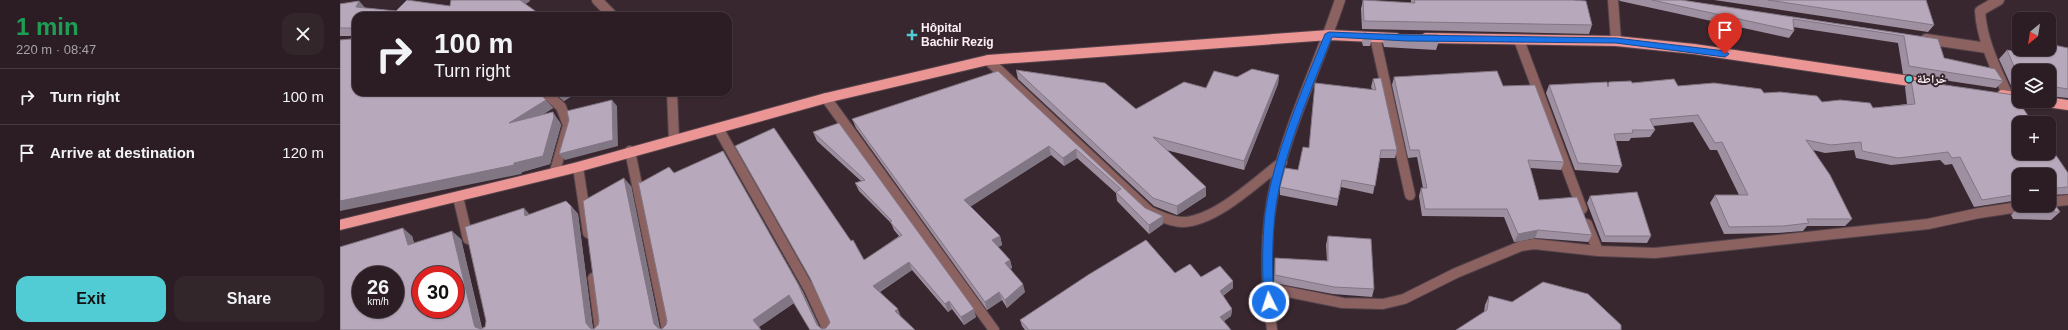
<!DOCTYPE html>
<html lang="en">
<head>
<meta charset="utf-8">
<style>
	body { margin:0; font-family:Helvetica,"Noto Naskh Arabic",sans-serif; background:#33262b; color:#f1f3f6; height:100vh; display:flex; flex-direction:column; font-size:15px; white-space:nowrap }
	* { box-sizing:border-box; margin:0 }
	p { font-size:13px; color:#a6a2a6 }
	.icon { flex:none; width:22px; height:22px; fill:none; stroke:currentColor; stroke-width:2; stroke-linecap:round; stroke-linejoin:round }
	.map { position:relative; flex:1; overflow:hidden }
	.drawer { display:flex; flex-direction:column; background:#2b1d23; width:340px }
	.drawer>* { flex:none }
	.guide { position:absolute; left:12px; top:12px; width:380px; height:84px; border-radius:12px; box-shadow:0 1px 3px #0004,0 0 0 1px #473b41; background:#2b1d23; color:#f1f3f6; overflow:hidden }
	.needle { width:26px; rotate:210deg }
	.tools { position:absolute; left:1672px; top:12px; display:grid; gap:8px }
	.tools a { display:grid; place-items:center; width:44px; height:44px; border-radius:8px; background:#2b1d23; box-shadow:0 1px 3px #0004,0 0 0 1px #473b41; font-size:20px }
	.speed { position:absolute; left:12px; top:266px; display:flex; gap:8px; font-size:20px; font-weight:700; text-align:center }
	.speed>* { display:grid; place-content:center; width:52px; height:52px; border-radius:50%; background:#2b1d23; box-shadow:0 1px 3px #0004,0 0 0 1px #473b41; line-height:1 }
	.speed small { font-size:10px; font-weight:400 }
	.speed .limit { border:6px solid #d22; background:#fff; color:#111 }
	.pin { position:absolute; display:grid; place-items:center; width:34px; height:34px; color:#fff; margin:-41px -17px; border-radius:50% 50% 50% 0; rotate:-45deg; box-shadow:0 0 4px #0007 }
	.pin .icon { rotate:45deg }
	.me { position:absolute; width:44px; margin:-22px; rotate:356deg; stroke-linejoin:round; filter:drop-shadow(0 0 3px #0008) }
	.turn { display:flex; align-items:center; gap:14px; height:84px; padding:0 16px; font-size:18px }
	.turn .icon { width:52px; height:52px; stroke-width:2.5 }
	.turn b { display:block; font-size:28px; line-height:34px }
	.round { display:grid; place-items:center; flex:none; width:42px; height:42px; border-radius:12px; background:#33262b }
	.head { display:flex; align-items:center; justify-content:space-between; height:68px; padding:0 16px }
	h1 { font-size:24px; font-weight:700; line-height:30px; color:#1e9e55 }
	.action { display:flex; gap:8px; margin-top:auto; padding:8px 16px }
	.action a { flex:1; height:46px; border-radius:12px; background:#51ccd4; color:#111; font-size:16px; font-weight:700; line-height:46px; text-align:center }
	.action a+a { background:#33262b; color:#f1f3f6 }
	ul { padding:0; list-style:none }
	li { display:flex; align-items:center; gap:12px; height:56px; padding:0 16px; border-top:1px solid #473b41 }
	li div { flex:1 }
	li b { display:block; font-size:15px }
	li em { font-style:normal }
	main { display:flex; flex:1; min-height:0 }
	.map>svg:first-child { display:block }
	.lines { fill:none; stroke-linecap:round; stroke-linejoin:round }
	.minor-casing { stroke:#54434b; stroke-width:12 }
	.major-casing { stroke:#54434b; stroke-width:12 }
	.minor { stroke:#8c6261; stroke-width:10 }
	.major { stroke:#eb9694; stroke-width:10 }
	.wall { fill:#9e90a1 }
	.shaded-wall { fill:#817683 }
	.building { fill:#b8a8bb; stroke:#817683; fill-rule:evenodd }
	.route { fill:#1a73e8; stroke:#114b97 }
	.poi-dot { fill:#51ccd4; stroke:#39272f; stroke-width:1.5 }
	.labels { text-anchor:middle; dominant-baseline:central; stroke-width:4; stroke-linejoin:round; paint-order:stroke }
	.poi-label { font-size:12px; font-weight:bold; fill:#fdf0f5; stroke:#39272f; text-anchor:start }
</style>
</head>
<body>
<main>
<section class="drawer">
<div class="head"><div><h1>1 min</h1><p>220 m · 08:47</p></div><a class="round"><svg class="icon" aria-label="close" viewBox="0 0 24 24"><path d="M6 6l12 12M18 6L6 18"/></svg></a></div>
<ul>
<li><svg class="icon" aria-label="right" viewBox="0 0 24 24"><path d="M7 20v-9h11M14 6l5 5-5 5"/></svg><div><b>Turn right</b></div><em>100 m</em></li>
<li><svg class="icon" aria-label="arrive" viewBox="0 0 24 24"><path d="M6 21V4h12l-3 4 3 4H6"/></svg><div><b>Arrive at destination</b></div><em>120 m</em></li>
</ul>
<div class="action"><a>Exit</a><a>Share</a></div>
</section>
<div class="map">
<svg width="1728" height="330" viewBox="0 0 1728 330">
	<rect width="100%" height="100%" fill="#39272f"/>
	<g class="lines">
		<g class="minor-casing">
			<path id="minor" d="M 257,0 L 273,16
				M 1273,0 L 1276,41
				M 1659,0 L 1640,11 C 1642,42 1656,68 1668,96
				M 1035,37 L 1070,195
				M 1586,39 L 1647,48
				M 1179,40 L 1242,209
				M 648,60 L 810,212 C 820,216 831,222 842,222 C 875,222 917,181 942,162
				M 205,92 L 221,107 L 228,125 L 215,171
				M 332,92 L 334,140
				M 486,98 L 654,330
				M 378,128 L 469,289 L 488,330
				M 290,151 L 327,330
				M 238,167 L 248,233
				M 118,197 L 128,239
				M 1709,202 L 1728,200
				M 1247,224 L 1258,251
				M 253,278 L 260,330
				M 928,288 L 1003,303 L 1043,304 L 1064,299 L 1116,273 L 1181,246 L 1194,244 L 1258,251 L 1315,253 L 1588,224 L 1639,213 L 1692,205
				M 932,330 C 925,280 924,230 936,181 C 951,119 980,61 1000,0"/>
		</g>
		<g class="major-casing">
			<path id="major" d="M 1086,38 L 1276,41 L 1354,49 L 1583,83
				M 1662,95 L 1679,98
				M 1700,101 L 1728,105
				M 0,225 L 238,167 L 486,98 L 648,60 L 989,35 L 1056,38"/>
		</g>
		<use href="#minor" class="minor"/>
		<use href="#major" class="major"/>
	</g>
	<path class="wall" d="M 111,0 L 189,0 L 190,1 L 185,4 L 16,16 L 199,92 L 199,93 L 213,108 L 202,115 L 219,121 L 221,125 L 210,164 L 182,172 L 181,174 L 11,39 L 12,36 L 0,36 L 0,4 L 19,1 L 25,8 L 56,11 L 110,6 Z
		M 1023,0 L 1071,3 L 1071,0 L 1233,0 L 1252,25 L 1249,34 L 1022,29 L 1021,9 Z
		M 1279,0 L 1341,0 L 1598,39 L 1604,58 L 1663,81 L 1656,88 L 1563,74 L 1558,43 L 1453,27 L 1454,31 L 1449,38 L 1280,1 Z
		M 1374,0 L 1586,0 L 1594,25 L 1588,32 Z
		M 1024,33 L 1032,38 L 1030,46 L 1023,46 L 1022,42 Z
		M 1045,34 L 1099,41 L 1096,50 L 1044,47 L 1043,43 Z
		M 1728,48 L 1728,98 L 1709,96 L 1709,71 L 1679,71 L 1679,92 L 1673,90 L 1659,59 L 1667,50 L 1690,54 L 1693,50 L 1698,51 L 1700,49 Z
		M 676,70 L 796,109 L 866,88 L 897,77 L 939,75 L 938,84 L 904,170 L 826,150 L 866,196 L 837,215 L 814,206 L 678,79 Z
		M 658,71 L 805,208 L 823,224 L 809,234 L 777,201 L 776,193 L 737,158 L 724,166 L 711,155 L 630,206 L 660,236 L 662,245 L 658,247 L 670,260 L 672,268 L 670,269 L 685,292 L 667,308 L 662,300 L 647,310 L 516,128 L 512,119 Z
		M 1054,77 L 1163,86 L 1224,162 L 1221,170 L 1190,168 L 1199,200 L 1252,235 L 1248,242 L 1195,238 L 1174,242 L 1164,217 L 1082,216 L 1079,196 L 1081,188 L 1083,188 L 1077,157 L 1068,158 L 1052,85 Z
		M 1033,79 L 1057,150 L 1055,158 L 1040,158 L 1033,194 L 1001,187 L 997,206 L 940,195 L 940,187 L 958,170 L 968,148 L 1032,89 L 1031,87 Z
		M 1571,80 L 1728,173 L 1728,194 L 1712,195 L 1713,199 L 1712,200 L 1720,212 L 1711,220 L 1673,219 L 1671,215 L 1679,207 L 1709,205 L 1709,175 L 1679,175 L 1679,200 L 1634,207 L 1612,164 L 1605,165 L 1600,160 L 1551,165 L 1516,158 L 1514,150 L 1485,153 L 1473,150 L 1512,219 L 1505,226 L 1467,226 L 1463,231 L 1437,233 L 1384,234 L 1370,203 L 1375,195 L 1399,195 L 1377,150 L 1370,150 L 1353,122 L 1313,126 L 1315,130 L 1310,137 L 1291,138 L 1289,141 L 1276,141 L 1282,166 L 1278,173 L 1235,170 L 1206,93 L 1209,85 L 1267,84 L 1269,82 L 1424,93 L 1482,102 L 1533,108 L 1567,104 L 1565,87 Z
		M 214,92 L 238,92 L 224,101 Z
		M 499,123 L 636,317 L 624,325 L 612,309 L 608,312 L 572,270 L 540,292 L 561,317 L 575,330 L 470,330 L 454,303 L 419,327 L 421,330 L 0,330 L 72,236 L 74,243 L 121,239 L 142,328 L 145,327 L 190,214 L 231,206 L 238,214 L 253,329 L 258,325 L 291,186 L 320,329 L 322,329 L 326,325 L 327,321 L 300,183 L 334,173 L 383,151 L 463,292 L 479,327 L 482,329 L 486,328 L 490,323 L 524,260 L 559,236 L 554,230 L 551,223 L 519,191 L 515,183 L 521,181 L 477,141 L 473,132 Z
		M 1250,196 L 1311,236 L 1307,243 L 1262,242 L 1247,203 Z
		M 988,236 L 1034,289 L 1032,297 L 993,294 L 934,283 L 935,258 L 987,261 L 986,245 Z
		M 835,273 L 861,277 L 893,281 L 893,288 L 883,296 L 892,309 L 891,316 L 884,321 L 891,330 L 685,330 L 682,326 L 680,320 Z
		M 1149,296 L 1281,330 L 1144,312 L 1145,305 Z"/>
	<path class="shaded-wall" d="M 178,0 L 189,0 L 190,1 L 182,6 Z
		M 19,1 L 27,10 L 16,7 Z
		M 939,75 L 938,84 L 904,170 L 904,161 Z
		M 217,92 L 238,92 L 224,101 Z
		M 206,100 L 213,108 L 176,132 L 169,123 Z
		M 272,100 L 277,106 L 278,146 L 225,160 L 219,154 Z
		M 213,112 L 219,121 L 221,125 L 210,164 L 182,172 L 181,174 L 0,211 L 0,201 Z
		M 709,146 L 711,155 L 627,209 L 624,200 Z
		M 736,149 L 737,158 L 724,166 L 723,158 Z
		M 383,151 L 463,292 L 481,330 L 477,325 Z
		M 284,178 L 291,186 L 320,330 L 319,330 L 314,324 Z
		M 866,187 L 866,196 L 837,215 L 837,206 Z
		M 231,206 L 238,214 L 253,330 L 251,330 L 246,323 Z
		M 184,208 L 192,217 L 185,216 Z
		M 823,216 L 823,224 L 809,234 L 809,225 Z
		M 63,228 L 72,236 L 77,253 L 68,245 Z
		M 1198,230 L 1195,238 L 1174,242 L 1178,234 Z
		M 112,231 L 121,239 L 142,330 L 135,327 L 134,324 Z
		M 660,236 L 662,245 L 654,249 L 652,240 Z
		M 670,260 L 672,268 L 667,271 L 665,263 Z
		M 569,262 L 572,270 L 537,293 L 533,286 Z
		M 893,281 L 893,288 L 879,298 L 880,291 Z
		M 683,284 L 685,292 L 667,308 L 665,300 Z
		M 659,292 L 662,300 L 647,310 L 645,302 Z
		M 449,295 L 454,303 L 419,327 L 413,320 Z
		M 609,301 L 612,309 L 608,312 L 605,304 Z
		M 558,309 L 561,317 L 555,311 Z
		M 634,309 L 636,317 L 624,325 L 621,317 Z
		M 892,309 L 891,316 L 880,324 L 880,317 Z"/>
	<path class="building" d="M 67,0 L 110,6 L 111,0 L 180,0 L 202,16 L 16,16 L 16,92 L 198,92 L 206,100 L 169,123 L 213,112 L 214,117 L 203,156 L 174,163 L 174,165 L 0,201 L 0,40 L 11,39 L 14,34 L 11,28 L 0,28 L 0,4 L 19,1 L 16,7 L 56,11 Z
		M 1023,0 L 1075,3 L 1074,0 L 1233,0 L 1246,1 L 1252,25 L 1024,21 Z
		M 1312,0 L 1341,0 L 1598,39 L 1604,58 L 1655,69 L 1663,81 L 1569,66 L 1564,36 L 1453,19 L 1454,31 Z
		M 1428,0 L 1586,0 L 1594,25 Z
		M 1024,33 L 1031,34 L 1032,38 L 1024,37 Z
		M 1045,34 L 1098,35 L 1099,41 L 1046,38 Z
		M 1709,44 L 1728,48 L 1728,89 L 1709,86 L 1709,71 L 1679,71 L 1679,78 L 1667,50 L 1695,55 L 1693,50 L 1709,53 L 1707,49 L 1709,49 Z
		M 912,69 L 939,75 L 904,161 L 813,137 L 866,187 L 837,206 L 813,198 L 676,70 L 765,83 L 796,109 L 844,82 L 866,88 L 874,71 L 897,77 Z
		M 658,71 L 805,208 L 823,216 L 809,225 L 776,192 L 781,189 L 736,149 L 723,158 L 709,146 L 624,200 L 660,236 L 652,240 L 670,260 L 665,263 L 683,284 L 665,300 L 659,292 L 645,302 L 512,119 Z
		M 1157,71 L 1163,86 L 1195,85 L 1224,162 L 1188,160 L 1199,200 L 1237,197 L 1252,235 L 1198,230 L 1178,234 L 1167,209 L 1085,209 L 1081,188 L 1087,188 L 1079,150 L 1070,150 L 1054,77 Z
		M 1041,78 L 1057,150 L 1041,150 L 1035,186 L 1002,180 L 998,199 L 940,187 L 945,168 L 958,170 L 963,147 L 969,148 L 975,83 L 1036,90 L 1033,79 Z
		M 1334,79 L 1338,86 L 1374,83 L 1421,89 L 1424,93 L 1440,92 L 1477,96 L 1482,102 L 1500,100 L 1530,103 L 1533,108 L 1575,104 L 1571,80 L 1674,95 L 1693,123 L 1679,123 L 1679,153 L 1709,153 L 1709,145 L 1728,173 L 1728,187 L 1717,188 L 1712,192 L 1713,199 L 1711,199 L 1720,212 L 1681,211 L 1679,207 L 1692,205 L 1709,205 L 1709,175 L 1679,175 L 1679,194 L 1642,200 L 1620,157 L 1612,158 L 1608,152 L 1558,158 L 1522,151 L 1521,142 L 1491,145 L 1466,140 L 1490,175 L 1512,219 L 1467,219 L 1469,223 L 1443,226 L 1389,227 L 1375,195 L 1408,195 L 1382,142 L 1375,143 L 1358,115 L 1310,119 L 1315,130 L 1292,130 L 1293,133 L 1274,134 L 1282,166 L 1238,163 L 1209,85 L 1267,82 L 1268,87 L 1269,82 L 1291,81 L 1292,83 Z
		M 272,100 L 273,140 L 219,154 L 229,120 L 227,111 Z
		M 499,123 L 634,309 L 621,317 L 609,301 L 605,304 L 569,262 L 533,286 L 558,309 L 555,311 L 575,330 L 470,330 L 449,295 L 413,320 L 421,330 L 0,330 L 0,247 L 63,228 L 68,245 L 112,231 L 134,324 L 135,327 L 141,329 L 145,327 L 146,321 L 125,227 L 184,208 L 185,216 L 226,201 L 231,206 L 246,323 L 250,328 L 254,329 L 258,325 L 259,321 L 243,201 L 284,178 L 314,324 L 318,328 L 322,329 L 326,325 L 327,321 L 298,181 L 300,183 L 329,167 L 334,173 L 383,151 L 458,284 L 477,325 L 482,329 L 486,328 L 490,323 L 489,320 L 470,278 L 395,146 L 434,128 L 511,241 L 513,240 L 524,260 L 562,235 L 550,222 L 552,221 L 515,183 L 525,180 L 473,132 ZM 21,275 L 55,275 L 55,309 L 21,309 ZM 81,275 L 115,275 L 115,309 L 81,309 Z
		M 1297,192 L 1311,236 L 1265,236 L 1250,196 Z
		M 988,236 L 1031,239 L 1034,289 L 994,287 L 935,275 L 935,258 L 988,261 Z
		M 806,240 L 835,273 L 850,264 L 861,277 L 880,266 L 893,281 L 880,291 L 892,309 L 880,317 L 891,330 L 689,330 L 680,320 L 748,275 Z
		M 1203,282 L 1248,294 L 1281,325 L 1281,330 L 1116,330 L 1147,310 L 1149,296 L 1172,302 Z"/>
	<path class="route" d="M 989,32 L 1067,35 L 1276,38 L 1385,51 L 1389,54 L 1385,57 L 1276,43 L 1067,41 L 992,37 C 971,90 941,158 935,214 C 932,243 932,272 934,302 L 929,306 L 924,302 C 922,272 922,243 925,214 C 933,156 963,88 985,34 Z"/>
	<g class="poi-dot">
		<path d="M570 29h4v4h4v4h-4v4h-4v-4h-4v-4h4z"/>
		<circle cx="1569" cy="79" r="4"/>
	</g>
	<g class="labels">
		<g class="poi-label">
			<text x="581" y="28">Hôpital<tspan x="581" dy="14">Bachir Rezig</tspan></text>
			<text x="1577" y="79">خراطة</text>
		</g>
	</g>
</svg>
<div class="tools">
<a><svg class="needle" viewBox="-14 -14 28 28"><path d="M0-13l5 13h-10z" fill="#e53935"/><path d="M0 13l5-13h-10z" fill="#a6a2a6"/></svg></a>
<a><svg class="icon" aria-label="layers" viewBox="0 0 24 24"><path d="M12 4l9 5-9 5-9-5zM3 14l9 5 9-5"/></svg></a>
<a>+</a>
<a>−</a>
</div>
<div class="speed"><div>26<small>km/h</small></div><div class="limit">30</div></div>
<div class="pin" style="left:1385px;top:54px;background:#d93025"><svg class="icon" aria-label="arrive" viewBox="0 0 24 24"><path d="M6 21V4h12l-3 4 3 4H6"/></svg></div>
<svg class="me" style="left:929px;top:302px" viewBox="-20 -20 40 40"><circle r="17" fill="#1a73e8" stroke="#fff" stroke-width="3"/><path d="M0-11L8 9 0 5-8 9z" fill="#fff"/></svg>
<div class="guide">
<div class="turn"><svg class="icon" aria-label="right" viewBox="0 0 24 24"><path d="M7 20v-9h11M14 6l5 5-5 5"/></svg><div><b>100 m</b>Turn right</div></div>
</div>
</div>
</main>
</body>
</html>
